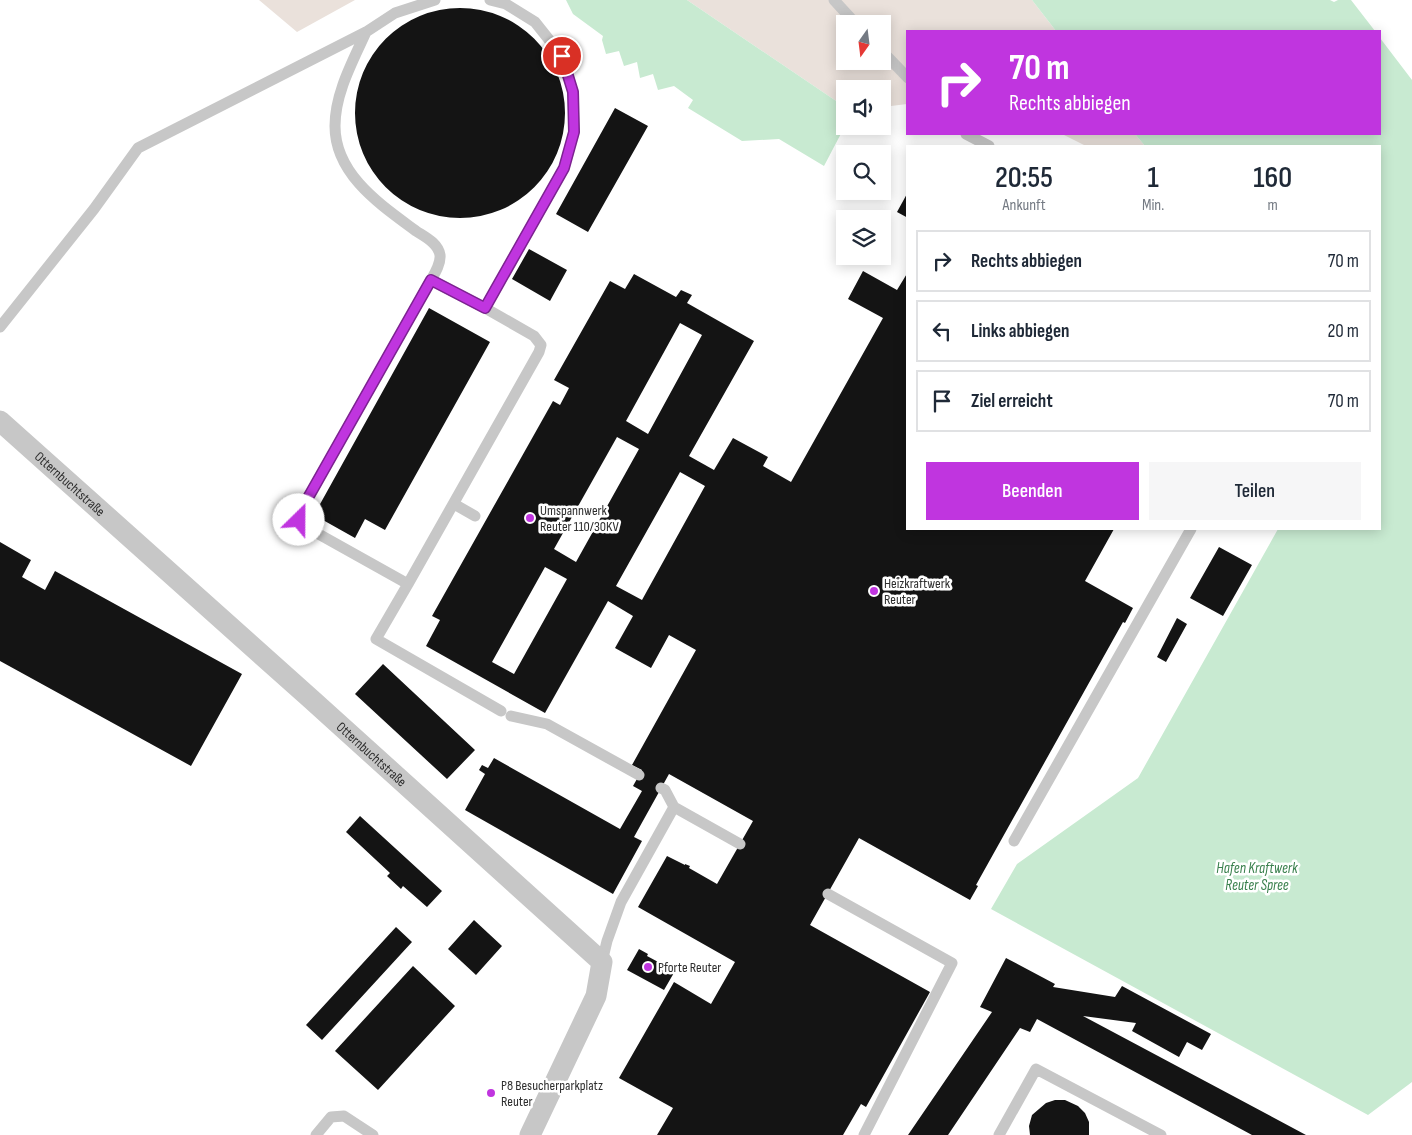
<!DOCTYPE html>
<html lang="de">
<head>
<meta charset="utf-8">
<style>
	body { margin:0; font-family:"Sofia Sans Condensed",sans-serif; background:#f6f6f7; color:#1f2937; height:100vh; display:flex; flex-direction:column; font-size:19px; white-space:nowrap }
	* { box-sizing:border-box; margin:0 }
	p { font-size:16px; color:#747a83 }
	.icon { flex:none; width:28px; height:28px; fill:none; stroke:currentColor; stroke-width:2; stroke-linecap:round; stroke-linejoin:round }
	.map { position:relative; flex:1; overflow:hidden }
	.side { position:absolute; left:906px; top:145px; width:475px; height:385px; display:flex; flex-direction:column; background:#fff; border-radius:0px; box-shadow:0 2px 12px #0003 }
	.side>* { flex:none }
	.top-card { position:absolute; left:906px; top:30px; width:475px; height:105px; border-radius:0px; box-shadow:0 2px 12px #0003; background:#c035df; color:#fff; overflow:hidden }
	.needle { width:32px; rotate:194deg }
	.buttons { position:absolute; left:836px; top:15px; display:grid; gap:10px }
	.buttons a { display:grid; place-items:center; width:55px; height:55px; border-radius:0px; background:#fff; box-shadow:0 2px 12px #0003; font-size:25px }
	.pin { position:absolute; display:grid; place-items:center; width:42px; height:42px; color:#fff; margin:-21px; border:2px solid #fff; border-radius:50%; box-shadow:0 1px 5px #0007 }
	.me { position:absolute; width:55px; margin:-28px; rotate:23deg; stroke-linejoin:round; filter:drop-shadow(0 0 4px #0008) }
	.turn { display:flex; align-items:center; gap:18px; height:105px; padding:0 20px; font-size:22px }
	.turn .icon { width:65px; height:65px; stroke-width:2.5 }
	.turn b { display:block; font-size:35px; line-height:42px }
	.eta { display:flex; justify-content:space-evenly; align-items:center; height:85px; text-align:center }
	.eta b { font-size:30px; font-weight:600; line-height:35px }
	.button { display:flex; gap:10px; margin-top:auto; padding:10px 20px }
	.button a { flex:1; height:58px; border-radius:0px; background:#c035df; color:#fff; font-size:20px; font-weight:600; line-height:58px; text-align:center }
	.button a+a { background:#f6f6f7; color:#1f2937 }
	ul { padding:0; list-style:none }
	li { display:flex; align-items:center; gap:15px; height:62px; margin:0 10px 8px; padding:0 10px; border:2px solid #e0e1e3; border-radius:0px }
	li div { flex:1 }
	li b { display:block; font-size:19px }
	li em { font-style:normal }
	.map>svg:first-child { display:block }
	.green { fill:#eae1db; fill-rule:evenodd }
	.water { fill:#c8ead1 }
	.building { fill:#141414; fill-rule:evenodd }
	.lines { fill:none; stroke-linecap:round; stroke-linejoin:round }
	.lane { stroke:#c7c7c7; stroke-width:11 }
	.street { stroke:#c7c7c7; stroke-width:21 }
	.route-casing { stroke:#7d2291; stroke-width:12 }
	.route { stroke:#c035df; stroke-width:9 }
	.poi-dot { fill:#c035df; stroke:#fff; stroke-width:2 }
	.labels { text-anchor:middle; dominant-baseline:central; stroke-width:5; stroke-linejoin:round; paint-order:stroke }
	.street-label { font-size:14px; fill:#2d2d2d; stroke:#fff }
	.poi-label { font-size:14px; fill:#2d2d2d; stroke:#fff; text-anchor:start }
	.water-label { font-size:15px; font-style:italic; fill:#3a804d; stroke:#fff }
</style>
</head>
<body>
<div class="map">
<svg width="1412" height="1135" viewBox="0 0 1412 1135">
	<rect width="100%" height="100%" fill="#fff"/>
	<path class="green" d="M 259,0 L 355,0 L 297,32 Z
		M 687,0 L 1032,0 L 1056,31 L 908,31 L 907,104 L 883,107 L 882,89 L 845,89 L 845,107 ZM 845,24 L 882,24 L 882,61 L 845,61 Z
		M 1062,134 L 1135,134 L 1145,146 L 1086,146 Z"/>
	<path class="water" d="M 566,0 L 687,0 L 845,107 L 845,126 L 824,166 L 779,139 L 742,141 L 688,108 L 693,100 L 674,86 L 658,90 L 653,74 L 640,78 L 637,62 L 624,66 L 619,51 L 606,54 L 602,40 L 603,36 L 573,14 Z
		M 1032,0 L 1330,0 L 1334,2 L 1338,0 L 1351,0 L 1375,31 L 1056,31 Z
		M 1380,38 L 1412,80 L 1412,1082 L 1368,1115 L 991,909 L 1017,864 L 1138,778 L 1278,529 L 1380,529 L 1380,146 L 1145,146 L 1135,134 L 1380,134 Z"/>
	<path class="building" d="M355 113a105 105 0 1 1 210 0a105 105 0 1 1-210 0Z
		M 615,108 L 648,126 L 588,232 L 556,214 Z
		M 908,192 L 908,218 L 897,212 Z
		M 529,249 L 567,270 L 550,301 L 512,279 Z
		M 863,271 L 897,290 L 908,272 L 908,529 L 1114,529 L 1085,581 L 1133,608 L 1125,623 L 1123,622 L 976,885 L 978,886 L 970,900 L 859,838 L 810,925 L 930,992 L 866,1107 L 861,1104 L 843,1135 L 657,1135 L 673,1108 L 619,1078 L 674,982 L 711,1004 L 735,962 L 638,907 L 667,856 L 685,865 L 685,864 L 690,866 L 689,868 L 717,884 L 753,821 L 669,774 L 634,837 L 642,841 L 613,894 L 465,810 L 485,774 L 479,770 L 482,765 L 488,768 L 494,758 L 620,829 L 642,791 L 633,786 L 642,770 L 632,765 L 696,650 L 669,635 L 651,668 L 615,648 L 633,616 L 608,601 L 545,713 L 426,646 L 440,620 L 432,616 L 553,401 L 560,405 L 569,388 L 554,380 L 610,281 L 625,289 L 634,274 L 676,297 L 681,290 L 692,295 L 687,303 L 754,341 L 689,456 L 714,470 L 733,438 L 768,457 L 763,466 L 791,482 L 883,318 L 848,299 ZM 680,323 L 702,335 L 648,434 L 626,421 ZM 617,437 L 639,449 L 576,562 L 554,549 ZM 680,472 L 705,486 L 642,600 L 616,586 ZM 545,567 L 567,579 L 514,674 L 492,662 Z
		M 429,308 L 490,342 L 385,530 L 365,519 L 355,538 L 314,515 Z
		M 0,542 L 31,560 L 22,577 L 45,590 L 55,571 L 242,674 L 191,766 L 0,661 Z
		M 1219,547 L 1252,565 L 1223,616 L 1190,598 Z
		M 1177,618 L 1187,624 L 1166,662 L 1157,657 Z
		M 383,664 L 475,750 L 447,779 L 355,694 Z
		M 360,816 L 442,891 L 427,907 L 403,886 L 401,889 L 387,876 L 390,873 L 346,832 Z
		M 474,920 L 502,946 L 476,975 L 448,949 Z
		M 396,927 L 412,942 L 322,1040 L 306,1025 Z
		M 639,949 L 648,954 L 647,956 L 675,971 L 664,990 L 627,970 Z
		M 1006,958 L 1055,984 L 1053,987 L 1115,997 L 1122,986 L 1211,1034 L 1202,1050 L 1187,1042 L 1179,1057 L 1132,1031 L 1136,1023 L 1083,1016 L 1306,1135 L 1252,1135 L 1037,1019 L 1030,1032 L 1020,1028 L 948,1135 L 908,1135 L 992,1012 L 980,1007 Z
		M 413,966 L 455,1006 L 378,1090 L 335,1051 Z
		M 1055,1100 L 1065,1100 L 1078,1106 L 1085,1113 L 1089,1122 L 1089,1135 L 1030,1135 L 1029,1126 L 1032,1115 L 1046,1103 Z"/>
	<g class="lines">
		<path class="lane" d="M 834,0 L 856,24
			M 366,32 C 353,61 335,93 335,126 C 335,175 381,205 416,231 C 425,237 438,243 440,255 C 441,263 435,273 431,280 L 485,308
			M 882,51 L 908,78
			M 966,134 L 989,146
			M 431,280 L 300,512 L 299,520 L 306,527 L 408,584 L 539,352 L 541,345 L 534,336 L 485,308 L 564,168 L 574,132 L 573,92 L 562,56 L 535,22 L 506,4 L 490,0
			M 0,327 L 94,209 L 138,148 L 366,32 L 395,13 L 435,0
			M 454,504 L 475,516
			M 408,584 L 376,639 L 501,711
			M 511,716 L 547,724 L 639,775
			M 661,788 L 665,790 L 674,807 L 740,844
			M 1014,841 L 1191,529
			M 828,894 L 952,963 L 864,1135
			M 602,962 L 607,941 L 621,902 L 674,807
			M 316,1135 L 331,1117 L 344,1116 L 373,1135
			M 999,1135 L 1036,1069 L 1161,1135"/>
		<path class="street" id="s1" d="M 0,421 L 311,699 L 602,962 L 596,996 L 530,1135"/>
	</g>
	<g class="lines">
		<g class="route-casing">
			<path id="route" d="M 299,520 L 300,512 L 431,280 L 485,308 L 494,292 L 564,168 L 574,132 L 573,92 L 562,56"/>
		</g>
		<use href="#route" class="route"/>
	</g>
	<g class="poi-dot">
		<circle cx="530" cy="518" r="5"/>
		<circle cx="874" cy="591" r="5"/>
		<circle cx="648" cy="967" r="5"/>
		<circle cx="491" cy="1093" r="5"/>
	</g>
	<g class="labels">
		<g class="street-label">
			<text stroke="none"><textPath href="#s1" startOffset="94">Otternbuchtstraße</textPath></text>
			<text stroke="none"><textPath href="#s1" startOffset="499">Otternbuchtstraße</textPath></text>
		</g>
		<g class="poi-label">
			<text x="540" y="510">Umspannwerk<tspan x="540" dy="16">Reuter 110/30KV</tspan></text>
			<text x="884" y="583">Heizkraftwerk<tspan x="884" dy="16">Reuter</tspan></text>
			<text x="658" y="967">Pforte Reuter</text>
			<text x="501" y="1085">P8 Besucherparkplatz<tspan x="501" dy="16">Reuter</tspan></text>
		</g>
		<g class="water-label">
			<text x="1257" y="868">Hafen Kraftwerk<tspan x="1257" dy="17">Reuter Spree</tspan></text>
		</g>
	</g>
</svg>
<div class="buttons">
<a><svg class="needle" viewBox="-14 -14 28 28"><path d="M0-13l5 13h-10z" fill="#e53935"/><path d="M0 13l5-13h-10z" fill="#747a83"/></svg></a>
<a><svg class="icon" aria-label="sound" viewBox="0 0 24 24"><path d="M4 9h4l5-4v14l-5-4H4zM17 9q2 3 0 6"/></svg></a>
<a><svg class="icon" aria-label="search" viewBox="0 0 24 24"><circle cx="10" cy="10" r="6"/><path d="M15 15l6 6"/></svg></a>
<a><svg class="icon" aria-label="layers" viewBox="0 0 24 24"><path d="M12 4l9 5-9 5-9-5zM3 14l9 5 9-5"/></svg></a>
</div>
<div class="pin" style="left:562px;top:56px;background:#d93025"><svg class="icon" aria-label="arrive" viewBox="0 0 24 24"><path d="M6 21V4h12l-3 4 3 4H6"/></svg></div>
<svg class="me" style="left:299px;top:520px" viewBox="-20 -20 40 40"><circle r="19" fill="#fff"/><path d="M0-13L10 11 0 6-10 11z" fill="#c035df"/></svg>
<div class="top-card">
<div class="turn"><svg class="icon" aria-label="right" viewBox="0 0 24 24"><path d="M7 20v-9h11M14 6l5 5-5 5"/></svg><div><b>70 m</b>Rechts abbiegen</div></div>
</div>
<section class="side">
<div class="eta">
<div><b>20:55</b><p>Ankunft</p></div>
<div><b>1</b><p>Min.</p></div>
<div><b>160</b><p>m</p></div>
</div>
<ul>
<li><svg class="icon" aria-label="right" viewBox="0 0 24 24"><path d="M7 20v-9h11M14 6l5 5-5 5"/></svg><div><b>Rechts abbiegen</b></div><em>70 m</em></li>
<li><svg class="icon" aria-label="left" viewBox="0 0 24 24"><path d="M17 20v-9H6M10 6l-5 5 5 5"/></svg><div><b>Links abbiegen</b></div><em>20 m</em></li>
<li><svg class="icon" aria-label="arrive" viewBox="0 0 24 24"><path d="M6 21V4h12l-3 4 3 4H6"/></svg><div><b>Ziel erreicht</b></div><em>70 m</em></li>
</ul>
<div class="button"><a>Beenden</a><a>Teilen</a></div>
</section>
</div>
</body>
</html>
